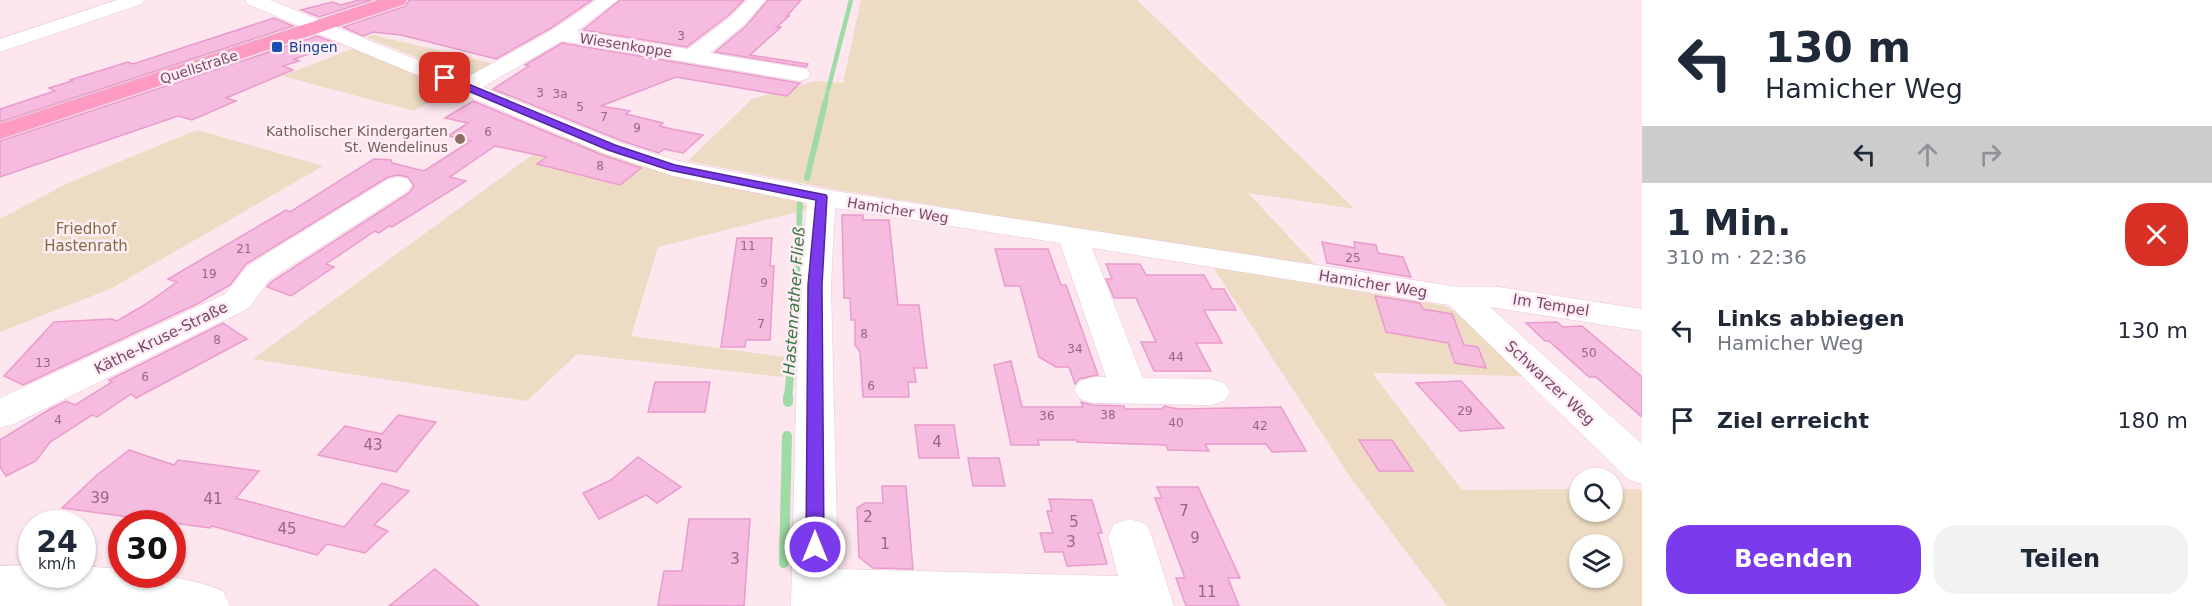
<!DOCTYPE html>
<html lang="de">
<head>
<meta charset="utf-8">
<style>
	body { margin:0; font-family:"DejaVu Sans",sans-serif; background:#f2f2f3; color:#1f2937; height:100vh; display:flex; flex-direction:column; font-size:22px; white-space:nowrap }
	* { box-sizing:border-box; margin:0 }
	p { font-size:20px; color:#747a83 }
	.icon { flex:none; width:33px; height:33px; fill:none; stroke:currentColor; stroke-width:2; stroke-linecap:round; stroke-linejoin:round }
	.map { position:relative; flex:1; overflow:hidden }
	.details { display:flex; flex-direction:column; background:#fff; width:570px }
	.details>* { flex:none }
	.guide { background:#fff; color:#1f2937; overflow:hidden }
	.buttons { position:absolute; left:1569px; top:468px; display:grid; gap:12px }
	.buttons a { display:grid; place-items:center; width:54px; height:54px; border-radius:50%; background:#fff; box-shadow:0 2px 4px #0004; font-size:30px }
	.speed { position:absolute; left:18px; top:510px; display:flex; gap:12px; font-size:30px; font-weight:700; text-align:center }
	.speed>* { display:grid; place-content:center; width:78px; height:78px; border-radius:50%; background:#fff; box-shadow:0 2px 4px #0004; line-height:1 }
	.speed small { font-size:15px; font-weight:400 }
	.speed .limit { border:9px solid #d22; background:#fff; color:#111 }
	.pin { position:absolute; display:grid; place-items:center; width:51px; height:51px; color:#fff; margin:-26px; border-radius:12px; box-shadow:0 3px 9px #0006 }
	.me { position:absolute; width:66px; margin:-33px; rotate:0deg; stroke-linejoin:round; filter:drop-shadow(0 0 4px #0008) }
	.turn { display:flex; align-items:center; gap:21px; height:126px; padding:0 24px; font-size:27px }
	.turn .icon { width:78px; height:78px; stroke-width:2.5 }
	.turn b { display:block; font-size:42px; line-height:51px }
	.lanes { display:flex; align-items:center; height:57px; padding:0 24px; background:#0003; justify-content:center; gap:30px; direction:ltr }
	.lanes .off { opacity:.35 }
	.round { display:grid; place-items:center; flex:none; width:63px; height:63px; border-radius:24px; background:#f2f2f3 }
	.head { display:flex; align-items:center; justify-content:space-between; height:102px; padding:0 24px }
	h1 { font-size:36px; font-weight:600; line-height:45px }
	.button { display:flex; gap:12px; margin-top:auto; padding:12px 24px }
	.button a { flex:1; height:69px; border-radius:24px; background:#7c3aed; color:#fff; font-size:24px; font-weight:600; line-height:69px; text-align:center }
	.button a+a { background:#f2f2f3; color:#1f2937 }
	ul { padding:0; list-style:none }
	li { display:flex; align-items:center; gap:18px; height:90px; padding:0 24px }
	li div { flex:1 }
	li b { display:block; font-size:22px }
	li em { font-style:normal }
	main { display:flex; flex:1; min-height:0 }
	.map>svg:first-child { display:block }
	.green { fill:#eddbc3; fill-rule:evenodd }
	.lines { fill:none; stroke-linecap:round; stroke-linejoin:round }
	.stream-far3 { stroke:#9edba7; stroke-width:4.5 }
	.stream-far2 { stroke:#9edba7; stroke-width:6 }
	.stream-far1 { stroke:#9edba7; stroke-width:8 }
	.stream { stroke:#9edba7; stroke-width:10 }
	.building { fill:#f5bcdf; stroke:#e99bcc; stroke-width:1.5 }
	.minor-casing { stroke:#e8c5d8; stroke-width:1 }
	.major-casing { stroke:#d4c4cf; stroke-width:1 }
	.minor { fill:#fff; fill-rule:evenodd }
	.major { fill:#ff9bc2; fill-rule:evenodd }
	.route { fill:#7c3aed; stroke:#51269a; stroke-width:1.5 }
	.transit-dot { fill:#1a4fb4; stroke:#ffedf5; stroke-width:2 }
	.education-dot { fill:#8d6e63; stroke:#ffedf5; stroke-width:2 }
	.labels { text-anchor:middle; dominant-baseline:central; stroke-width:5; stroke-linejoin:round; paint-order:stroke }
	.number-label { font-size:12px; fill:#986586 }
	.far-street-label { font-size:14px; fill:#794868; stroke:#ffedf5 }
	.far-transit-label { font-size:14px; fill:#164399; stroke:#ffedf5; text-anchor:start }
	.far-education-label { font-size:14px; fill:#785e54; stroke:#ffedf5; text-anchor:end }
	.park-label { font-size:15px; fill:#806c40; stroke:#ffedf5 }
	.street-label { font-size:15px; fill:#794868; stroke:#ffedf5 }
	.near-number-label { font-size:15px; fill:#986586 }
	.water-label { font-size:16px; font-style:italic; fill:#387841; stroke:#ffedf5 }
</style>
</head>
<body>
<main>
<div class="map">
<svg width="1642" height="606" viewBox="0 0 1642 606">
	<rect width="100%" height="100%" fill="#fee6ef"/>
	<path class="green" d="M 861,0 L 1137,0 L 1355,209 L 1248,193 L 1318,268 L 827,188 L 688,161 L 752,99 L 816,81 L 843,83 Z
		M 373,35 L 496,64 L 474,77 L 464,77 L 366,37 Z
		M 354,48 L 453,89 L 414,111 L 282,76 Z
		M 197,130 L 323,166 L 110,289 L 0,332 L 0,219 L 70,182 Z
		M 568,137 L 795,199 L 807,206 L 805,210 L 658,247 L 631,336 L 784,357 L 783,377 L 577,354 L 527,401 L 253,359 L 554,139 Z
		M 1213,267 L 1446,306 L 1467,319 L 1525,376 L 1372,373 L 1462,490 L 1579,489 L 1580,512 L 1612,512 L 1613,489 L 1640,489 L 1642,491 L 1642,606 L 1447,606 L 1353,481 ZM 1580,544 L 1612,544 L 1612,578 L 1580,578 Z"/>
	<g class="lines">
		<path class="stream-far3" d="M 828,90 L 851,0
			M 825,104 L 827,94"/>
		<path class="stream-far2" d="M 807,178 L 825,103
			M 799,234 L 800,199"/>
		<path class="stream-far1" d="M 788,399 L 798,280 L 799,233"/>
		<path class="stream" d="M 788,402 L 788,397
			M 784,563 L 787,436"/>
	</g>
	<path class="building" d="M 359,0 L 372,0 L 319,17 L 301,10 L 332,2 L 341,5 Z
		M 409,0 L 592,0 L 551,28 L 496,59 L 401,35 L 373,32 L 363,36 L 343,27 L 406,6 Z
		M 620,0 L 744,0 L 729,15 L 687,47 L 583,30 Z
		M 768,0 L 801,0 L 787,16 L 789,16 L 777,27 L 781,27 L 750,55 L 808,64 L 806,67 L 715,52 L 746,26 Z
		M 274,18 L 293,26 L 0,122 L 0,109 L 55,91 L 49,88 L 72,81 L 70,80 L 128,62 L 133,64 Z
		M 317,36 L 338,44 L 294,59 L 299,61 L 283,66 L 293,70 L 226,98 L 236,101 L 192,120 L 178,116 L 0,177 L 0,141 Z
		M 562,43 L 799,83 L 800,83 L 787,96 L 676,77 L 601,106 L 630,111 L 626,114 L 663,123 L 660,126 L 672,129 L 703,135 L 683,153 L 664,149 L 659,153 L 622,141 L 493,89 L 529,66 L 525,65 Z
		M 473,101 L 602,155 L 641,168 L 620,185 L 537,164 L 547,157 L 495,146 L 450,177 L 466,181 L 392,227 L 389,226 L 379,233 L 375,231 L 326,264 L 334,267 L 291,296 L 267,287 L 271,282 L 409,193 L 414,186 L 408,177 L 398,175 L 388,177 L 246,264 L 230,285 L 197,304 L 23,385 L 4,376 L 54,322 L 112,319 L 117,321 L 146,304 L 177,282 L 168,279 L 286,210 L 290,212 L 374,159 L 391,160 L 392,163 L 424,171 L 471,141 L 448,136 L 468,123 L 445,118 Z
		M 842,215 L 863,215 L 863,220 L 889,220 L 898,305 L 919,305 L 925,355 L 927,368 L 914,368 L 916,382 L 908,382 L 909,397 L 863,397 L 860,352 L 855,345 L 855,320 L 851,320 L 850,298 L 844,298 Z
		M 737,238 L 772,238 L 770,266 L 774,266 L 770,340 L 746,340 L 745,347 L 721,347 Z
		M 1322,242 L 1355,248 L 1354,242 L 1376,245 L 1378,253 L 1403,257 L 1411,277 L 1327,263 Z
		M 995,249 L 1048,249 L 1061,285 L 1066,285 L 1098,375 L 1079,379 L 1075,384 L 1069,367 L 1056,367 L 1039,357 L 1020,286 L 1005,286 Z
		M 1106,264 L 1140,264 L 1146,275 L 1204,275 L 1212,289 L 1224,289 L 1236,310 L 1204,310 L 1222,343 L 1196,343 L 1211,371 L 1154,371 L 1141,342 L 1156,342 L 1136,298 L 1114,298 L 1106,279 L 1112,279 Z
		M 1375,296 L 1420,303 L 1423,309 L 1452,314 L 1464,345 L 1478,347 L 1486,368 L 1455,363 L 1448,343 L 1386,332 Z
		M 1557,322 L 1563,327 L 1582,326 L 1642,377 L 1642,417 L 1596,377 L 1589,377 L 1549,341 L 1545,341 L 1526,323 Z
		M 223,323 L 247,339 L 136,398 L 131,394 L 97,417 L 92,415 L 50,442 L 36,461 L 6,476 L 0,467 L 0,440 L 50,409 L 66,401 L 75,405 L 112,382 L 109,380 Z
		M 1011,361 L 1022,407 L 1083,407 L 1081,402 L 1093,405 L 1124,406 L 1125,409 L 1162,409 L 1164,406 L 1178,409 L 1281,407 L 1306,451 L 1272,452 L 1266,444 L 1205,444 L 1209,451 L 1168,450 L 1166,445 L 1077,442 L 1077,440 L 1038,440 L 1039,445 L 1011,445 L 994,365 Z
		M 1461,381 L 1504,428 L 1460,431 L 1416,383 Z
		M 655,382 L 710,382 L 705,412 L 648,412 Z
		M 398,415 L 436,422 L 396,472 L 318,455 L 345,426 L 382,434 Z
		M 915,425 L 954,425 L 959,458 L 919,458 Z
		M 1359,440 L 1392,440 L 1413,471 L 1379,471 Z
		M 129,450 L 174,465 L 178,460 L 259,471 L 236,498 L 344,527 L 382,483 L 409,491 L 374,525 L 388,531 L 365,553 L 327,544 L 317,555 L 212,526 L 210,528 L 62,508 L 97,475 Z
		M 638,457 L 681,487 L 657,503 L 646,495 L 599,519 L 583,493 L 611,480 Z
		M 968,458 L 999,458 L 1005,486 L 973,486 Z
		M 882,486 L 906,486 L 913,569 L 873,568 L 859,557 L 857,508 L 865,503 L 883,503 Z
		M 1157,487 L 1198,487 L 1240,578 L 1228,578 L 1239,606 L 1186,606 L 1176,578 L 1185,578 L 1155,498 L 1162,498 Z
		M 1049,499 L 1092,500 L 1102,533 L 1098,533 L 1107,564 L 1067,566 L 1063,552 L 1045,552 L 1040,533 L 1053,533 L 1047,511 L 1052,511 Z
		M 689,519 L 750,519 L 744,606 L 658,605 L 664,571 L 682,571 Z
		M 435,569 L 479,606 L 389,606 Z"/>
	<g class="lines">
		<g class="minor-casing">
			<path id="minor" d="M 117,0 L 144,0 L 142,4 L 0,52 L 0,39 Z
				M 245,0 L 270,0 L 464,79 L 552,30 L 596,0 L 618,0 L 577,31 L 688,49 L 730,17 L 747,0 L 766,0 L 744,25 L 710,53 L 807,69 L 810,74 L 807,79 L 799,81 L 562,41 L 483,87 L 621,143 L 678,161 L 822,189 L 1459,287 L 1499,287 L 1642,309 L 1642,331 L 1490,307 L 1642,444 L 1642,484 L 1628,479 L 1449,305 L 1092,248 L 1143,378 L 1211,379 L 1224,383 L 1230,392 L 1224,401 L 1211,405 L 1093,403 L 1080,399 L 1074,390 L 1080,381 L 1093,377 L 1106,377 L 1060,243 L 835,208 L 831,285 L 838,569 L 1118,576 L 1108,537 L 1114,524 L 1130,519 L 1146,524 L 1152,537 L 1174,606 L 791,606 L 799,285 L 807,203 L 673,176 L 603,153 L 247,4 Z
				M 398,177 L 408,179 L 412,185 L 408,191 L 269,280 L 249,308 L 14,424 L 0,428 L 0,398 L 225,294 L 247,266 L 388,179 Z
				M 32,565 L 32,574 L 82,574 L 82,566 L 122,569 L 122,574 C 157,574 189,577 223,591 L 230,606 L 0,606 L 0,566 Z"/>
		</g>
		<g class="major-casing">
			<path id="major" d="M 379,0 L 407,0 L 405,4 L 0,139 L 0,124 Z"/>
		</g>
		<use href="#minor" class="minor"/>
		<use href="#major" class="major"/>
	</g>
	<path class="route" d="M 442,76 L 449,76 L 615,145 L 675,165 L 826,195 L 827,197 L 822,285 L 824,547 L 822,552 L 815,554 L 809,552 L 806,547 L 808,285 L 816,200 L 669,170 L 608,150 L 442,80 Z"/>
	<rect class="transit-dot" x="271" y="41" width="12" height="12" rx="3"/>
	<circle class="education-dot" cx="460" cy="139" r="6"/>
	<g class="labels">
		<g class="number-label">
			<text x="681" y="36">3</text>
			<text x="540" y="93">3</text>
			<text x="560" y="94">3a</text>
			<text x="580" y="107">5</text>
			<text x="604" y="117">7</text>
			<text x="637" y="128">9</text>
			<text x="488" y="132">6</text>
			<text x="600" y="166">8</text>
			<text x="748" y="246">11</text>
			<text x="244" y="249">21</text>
			<text x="1353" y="258">25</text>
			<text x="209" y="274">19</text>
			<text x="764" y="283">9</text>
			<text x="761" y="324">7</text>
			<text x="864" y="334">8</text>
			<text x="217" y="340">8</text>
			<text x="1075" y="349">34</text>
			<text x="1589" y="353">50</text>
			<text x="1176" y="357">44</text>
			<text x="43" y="363">13</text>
			<text x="145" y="377">6</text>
			<text x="871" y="386">6</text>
			<text x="1465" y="411">29</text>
			<text x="1108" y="415">38</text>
			<text x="1047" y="416">36</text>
			<text x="58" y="420">4</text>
			<text x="1176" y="423">40</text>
			<text x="1260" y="426">42</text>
		</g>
		<g class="far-street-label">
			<text transform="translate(626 45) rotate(9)">Wiesenkoppe</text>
			<text transform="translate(199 67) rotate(-18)">Quellstraße</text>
			<text transform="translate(898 210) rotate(9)">Hamicher Weg</text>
		</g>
		<g class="far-transit-label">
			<text x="289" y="47">Bingen</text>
		</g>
		<g class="far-education-label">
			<text x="448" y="131">Katholischer Kindergarten<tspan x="448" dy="16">St. Wendelinus</tspan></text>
		</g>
		<g class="park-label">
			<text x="86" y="229">Friedhof<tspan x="86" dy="17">Hastenrath</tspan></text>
		</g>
		<g class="street-label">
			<text transform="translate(1373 284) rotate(9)">Hamicher Weg</text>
			<text transform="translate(1551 305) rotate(9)">Im Tempel</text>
			<text transform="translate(161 338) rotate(-26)">Käthe-Kruse-Straße</text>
			<text transform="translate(1550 383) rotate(43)">Schwarzer Weg</text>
		</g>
		<g class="near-number-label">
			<text x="937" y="442">4</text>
			<text x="373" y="445">43</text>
			<text x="100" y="498">39</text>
			<text x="213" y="499">41</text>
			<text x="1184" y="511">7</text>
			<text x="868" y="517">2</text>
			<text x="1074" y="522">5</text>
			<text x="287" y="529">45</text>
			<text x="1195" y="538">9</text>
			<text x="1071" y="542">3</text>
			<text x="885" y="544">1</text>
			<text x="735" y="559">3</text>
			<text x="1207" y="592">11</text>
		</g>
		<g class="water-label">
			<text transform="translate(794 301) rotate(-86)">Hastenrather Fließ</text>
		</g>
	</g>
</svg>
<div class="buttons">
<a><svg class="icon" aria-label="search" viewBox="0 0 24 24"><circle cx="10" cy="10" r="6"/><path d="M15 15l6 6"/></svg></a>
<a><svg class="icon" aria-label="layers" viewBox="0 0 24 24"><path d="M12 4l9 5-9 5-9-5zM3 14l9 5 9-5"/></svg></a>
</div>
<div class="speed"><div>24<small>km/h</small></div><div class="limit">30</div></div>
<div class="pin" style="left:445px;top:78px;background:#d93025"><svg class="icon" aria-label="arrive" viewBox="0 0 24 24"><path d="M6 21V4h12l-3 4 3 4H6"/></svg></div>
<svg class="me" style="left:815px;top:547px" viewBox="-20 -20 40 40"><circle r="17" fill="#7c3aed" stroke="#fff" stroke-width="3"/><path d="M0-11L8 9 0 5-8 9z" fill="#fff"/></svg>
</div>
<section class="details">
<div class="guide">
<div class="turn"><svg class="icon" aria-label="left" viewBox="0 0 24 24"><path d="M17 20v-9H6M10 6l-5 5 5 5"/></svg><div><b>130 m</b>Hamicher Weg</div></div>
<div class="lanes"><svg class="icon" aria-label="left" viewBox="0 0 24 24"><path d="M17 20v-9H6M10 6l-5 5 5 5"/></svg><svg class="icon off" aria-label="ahead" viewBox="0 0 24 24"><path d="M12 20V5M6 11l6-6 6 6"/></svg><svg class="icon off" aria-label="right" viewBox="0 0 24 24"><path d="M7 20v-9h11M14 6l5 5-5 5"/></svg></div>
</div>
<div class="head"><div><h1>1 Min.</h1><p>310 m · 22:36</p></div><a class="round" style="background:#d93025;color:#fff"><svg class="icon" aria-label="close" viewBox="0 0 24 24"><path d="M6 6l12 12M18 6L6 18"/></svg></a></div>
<ul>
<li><svg class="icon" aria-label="left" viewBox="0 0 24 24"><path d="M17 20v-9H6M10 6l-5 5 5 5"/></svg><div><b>Links abbiegen</b><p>Hamicher Weg</p></div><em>130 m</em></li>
<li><svg class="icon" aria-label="arrive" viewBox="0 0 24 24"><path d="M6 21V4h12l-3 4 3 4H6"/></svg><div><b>Ziel erreicht</b></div><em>180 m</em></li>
</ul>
<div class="button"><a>Beenden</a><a>Teilen</a></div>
</section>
</main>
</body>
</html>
